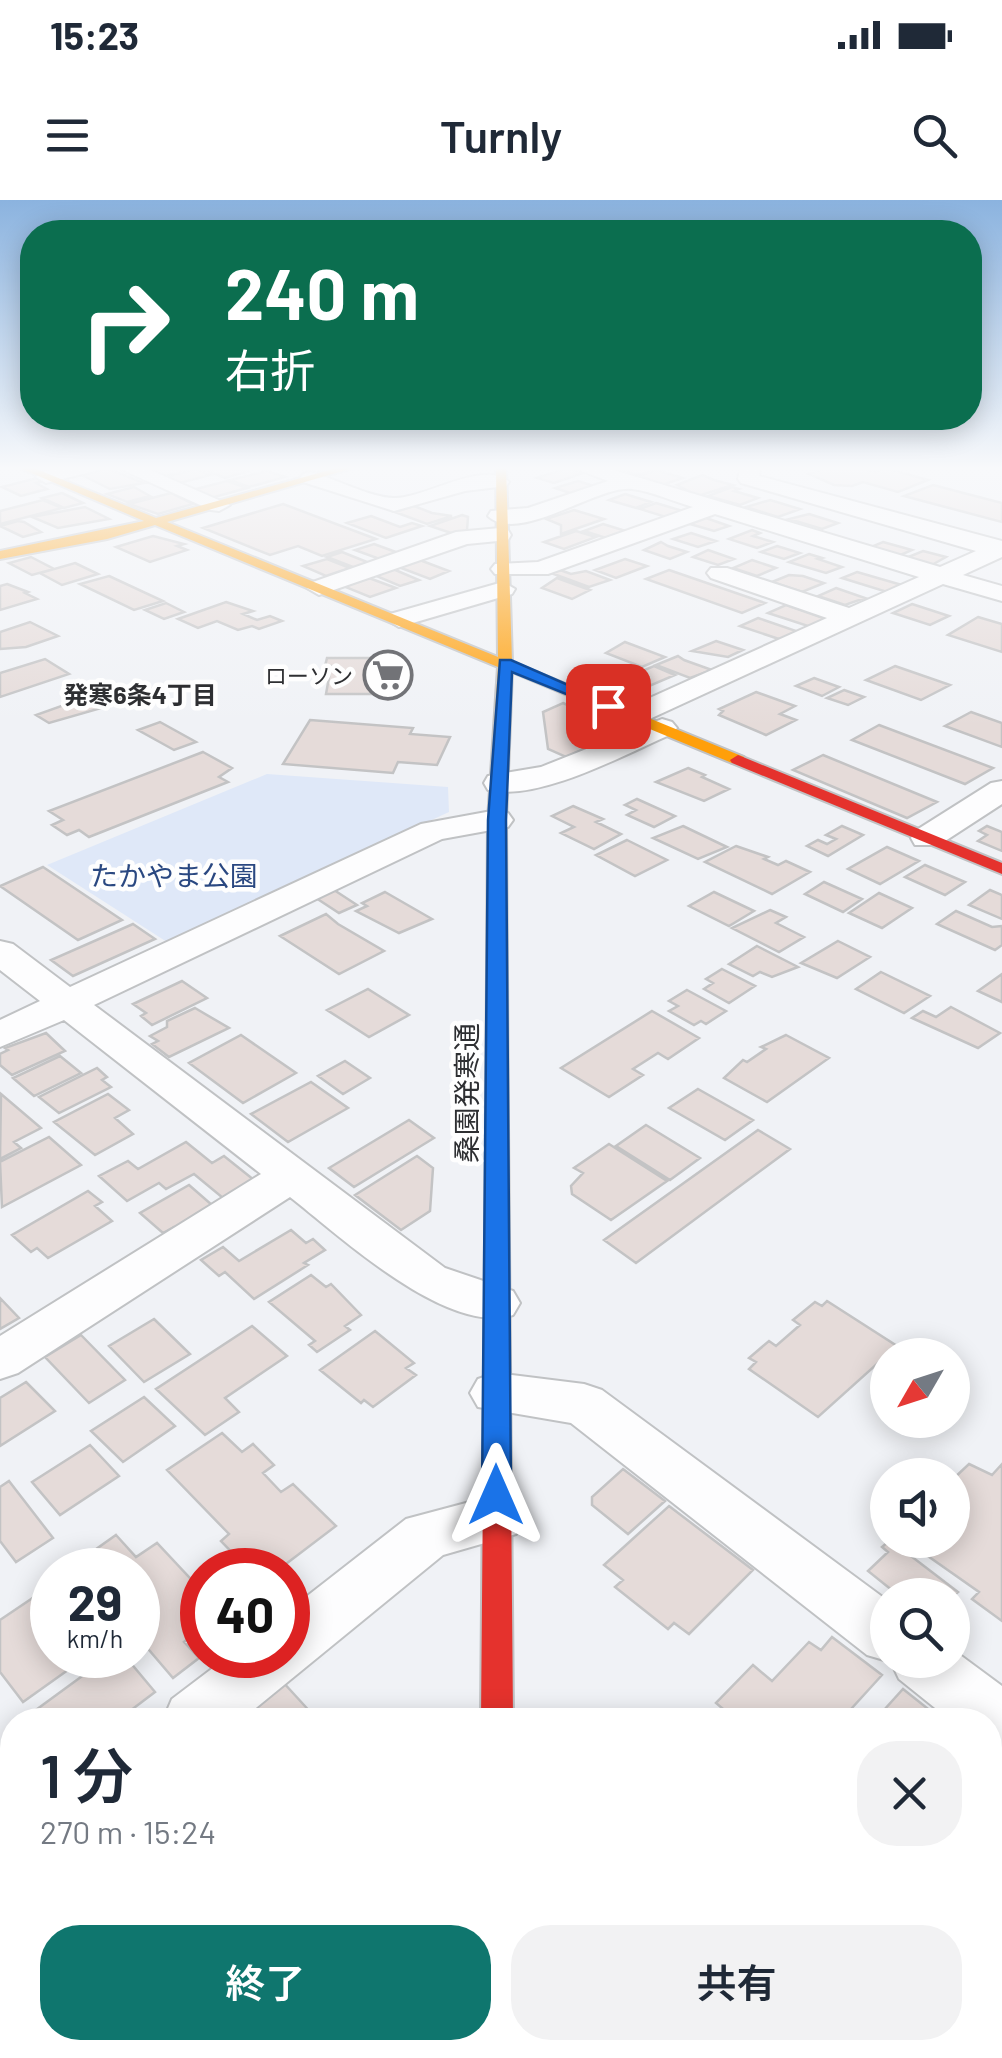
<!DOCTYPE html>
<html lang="ja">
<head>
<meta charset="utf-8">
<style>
	body { margin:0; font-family:Barlow,"Noto Sans JP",sans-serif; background:#f2f2f3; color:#1f2937; height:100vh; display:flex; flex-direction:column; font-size:38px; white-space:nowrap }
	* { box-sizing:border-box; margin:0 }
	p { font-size:32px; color:#747a83 }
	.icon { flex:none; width:55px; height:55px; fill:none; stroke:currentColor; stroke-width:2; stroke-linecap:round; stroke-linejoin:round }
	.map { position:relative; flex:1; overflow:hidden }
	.panel { position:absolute; left:0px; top:1508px; width:1002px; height:352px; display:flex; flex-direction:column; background:#fff; border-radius:40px 40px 0 0; box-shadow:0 5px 25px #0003 }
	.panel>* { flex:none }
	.banner { position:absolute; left:20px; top:20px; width:962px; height:210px; border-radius:40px; box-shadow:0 5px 25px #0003; background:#0b6e4f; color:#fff; overflow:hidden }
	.needle { width:65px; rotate:231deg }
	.buttons { position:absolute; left:870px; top:1138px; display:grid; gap:20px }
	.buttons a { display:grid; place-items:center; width:100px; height:100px; border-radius:50%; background:#fff; box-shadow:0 5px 25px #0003; font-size:50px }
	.speed { position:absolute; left:30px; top:1348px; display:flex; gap:20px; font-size:50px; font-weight:700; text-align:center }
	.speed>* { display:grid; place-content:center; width:130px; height:130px; border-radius:50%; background:#fff; box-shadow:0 5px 25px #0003; line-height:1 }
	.speed small { font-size:25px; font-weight:400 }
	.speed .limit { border:15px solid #d22; background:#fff; color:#111 }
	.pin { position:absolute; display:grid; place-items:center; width:85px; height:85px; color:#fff; margin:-42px; border-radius:20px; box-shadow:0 5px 15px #0006 }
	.me { position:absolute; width:110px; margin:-55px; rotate:0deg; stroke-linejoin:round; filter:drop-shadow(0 0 8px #0008) }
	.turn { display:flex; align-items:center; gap:35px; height:210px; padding:0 40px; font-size:45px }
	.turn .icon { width:130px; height:130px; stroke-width:2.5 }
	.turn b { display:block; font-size:70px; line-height:85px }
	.round { display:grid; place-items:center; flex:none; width:105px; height:105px; border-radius:40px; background:#f2f2f3 }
	.head { display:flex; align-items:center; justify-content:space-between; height:170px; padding:0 40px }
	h1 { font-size:60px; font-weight:600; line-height:75px }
	.primary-button { display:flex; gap:20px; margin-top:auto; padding:20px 40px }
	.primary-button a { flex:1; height:115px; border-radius:40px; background:#0f766e; color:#fff; font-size:40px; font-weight:600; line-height:115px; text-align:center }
	.primary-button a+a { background:#f2f2f3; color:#1f2937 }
	.status { display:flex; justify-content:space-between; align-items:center; height:70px; padding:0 50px; background:#fff; direction:ltr }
	.status svg { height:28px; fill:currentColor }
	header { display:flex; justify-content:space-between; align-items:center; height:130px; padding:0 40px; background:#fff; font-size:45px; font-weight:600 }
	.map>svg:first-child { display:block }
	.green { fill:#dfe8f8 }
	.building { fill:#e5dbd9; stroke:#c3c3c4; stroke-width:2.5 }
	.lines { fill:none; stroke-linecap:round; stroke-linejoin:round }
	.street-casing { stroke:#c0c2c4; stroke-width:4 }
	.slow-casing { stroke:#c0c2c4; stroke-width:4 }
	.jam-casing { stroke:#c0c2c4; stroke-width:4 }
	.street { fill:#fdfdfe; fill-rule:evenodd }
	.slow { fill:#ff9f0a; fill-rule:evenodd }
	.jam { fill:#e5322d; fill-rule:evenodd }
	.route { fill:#1a73e8; stroke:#114b97; stroke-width:2.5 }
	.labels { text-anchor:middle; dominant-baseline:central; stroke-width:9; stroke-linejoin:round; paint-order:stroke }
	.far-poi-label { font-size:22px; fill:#2e2f32; stroke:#fefefe; text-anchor:end }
	.far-neighbourhood-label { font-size:25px; font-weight:bold; fill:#2e2f32; stroke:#fefefe }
	.park-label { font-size:28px; fill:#2a4881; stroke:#fefefe }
	.street-label { font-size:28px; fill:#2e2f32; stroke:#fefefe }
</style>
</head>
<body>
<div class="status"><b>15:23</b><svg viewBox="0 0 49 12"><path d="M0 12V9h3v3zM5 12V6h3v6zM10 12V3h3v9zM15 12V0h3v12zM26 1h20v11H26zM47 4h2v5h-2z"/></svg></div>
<header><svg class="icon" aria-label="menu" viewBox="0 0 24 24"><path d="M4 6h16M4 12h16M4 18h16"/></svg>Turnly<svg class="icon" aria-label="search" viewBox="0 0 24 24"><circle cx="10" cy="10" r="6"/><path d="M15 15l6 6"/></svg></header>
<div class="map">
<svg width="1002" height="1858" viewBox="0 0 1002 1858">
	<rect width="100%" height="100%" fill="#f0f2f6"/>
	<path class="green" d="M 267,574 L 448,587 L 449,612 L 167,742 L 47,665 Z"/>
	<path class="building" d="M 139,266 L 181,266 L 192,270 L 166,276 Z
		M 224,266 L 232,269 L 249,271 L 225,278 L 203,269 Z
		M 615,266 L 667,266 L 638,275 L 612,267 Z
		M 798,266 L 855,266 L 875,272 L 885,268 L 928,280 L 898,292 L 863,282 L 852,286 L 834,285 L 809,274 L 818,271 Z
		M 104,267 L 144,283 L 110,289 L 78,273 Z
		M 567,268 L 583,273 L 554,283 L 537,278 Z
		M 196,269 L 210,275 L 176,284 L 162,278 Z
		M 656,270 L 683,278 L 662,285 L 640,276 Z
		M 267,271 L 285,277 L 249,287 L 230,280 Z
		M 702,275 L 714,280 L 733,285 L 698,296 L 677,285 Z
		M 37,278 L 44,281 L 36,283 L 47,289 L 21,296 L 2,287 Z
		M 227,281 L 247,288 L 211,298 L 192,290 Z
		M 578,281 L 597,287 L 579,296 L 555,288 Z
		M 933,285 L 1002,303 L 1002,322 L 904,296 Z
		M 134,287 L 150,296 L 127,302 L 107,294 Z
		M 732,287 L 739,289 L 734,291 L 758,298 L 740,305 L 708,296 Z
		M 62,293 L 83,303 L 64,308 L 42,298 Z
		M 171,293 L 193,304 L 158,314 L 129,304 Z
		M 625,294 L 651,302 L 636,308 L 609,300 Z
		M 43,300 L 62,308 L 0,324 L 0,311 Z
		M 770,300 L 800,309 L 778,317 L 746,307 Z
		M 656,303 L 686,312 L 669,318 L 640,309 Z
		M 283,304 L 376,339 L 322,356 L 298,346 L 270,355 L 203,328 Z
		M 414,306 L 432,313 L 452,316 L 427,324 L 395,312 Z
		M 85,307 L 109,319 L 58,328 L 32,317 Z
		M 574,310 L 604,319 L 561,334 L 561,325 L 546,319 Z
		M 809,314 L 838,323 L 822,329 L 789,319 Z
		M 462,315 L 468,317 L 467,330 L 461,332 L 451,333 L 430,326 Z
		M 371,316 L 400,327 L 412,323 L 422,326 L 386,338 L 347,323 Z
		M 706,318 L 729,326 L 714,331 L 690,324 Z
		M 18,321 L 24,322 L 41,332 L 23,337 L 0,326 Z
		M 603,324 L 626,331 L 606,338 L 584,331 Z
		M 752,330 L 760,333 L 753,336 L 773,342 L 757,348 L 729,339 Z
		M 576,331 L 596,337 L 564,349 L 544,342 Z
		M 691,333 L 716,341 L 698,347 L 673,339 Z
		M 153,336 L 184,344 L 177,346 L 187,350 L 150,362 L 116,347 Z
		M 661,342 L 668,346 L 687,352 L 670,359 L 644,350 Z
		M 883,342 L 912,350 L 896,357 L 871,347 Z
		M 374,344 L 404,355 L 385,361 L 355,350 Z
		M 777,346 L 800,353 L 784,359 L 761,352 Z
		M 708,350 L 734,359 L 718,365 L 693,357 Z
		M 923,351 L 946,357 L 930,366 L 906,358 Z
		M 342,352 L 372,364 L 358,369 L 327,357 Z
		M 809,354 L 822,358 L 818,359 L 842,367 L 826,373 L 789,362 Z
		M 31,357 L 54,369 L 32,375 L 9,363 Z
		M 327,359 L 350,368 L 326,376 L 303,366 Z
		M 417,359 L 449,371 L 430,379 L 396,366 Z
		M 625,359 L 647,366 L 616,378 L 595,370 Z
		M 752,360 L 776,368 L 757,376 L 733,368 Z
		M 75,363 L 98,374 L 62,385 L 40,373 Z
		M 393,369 L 419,380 L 400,386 L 374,375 Z
		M 560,370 L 571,374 L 586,371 L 610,380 L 589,387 L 551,373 Z
		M 669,370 L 765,403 L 742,413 L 646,379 Z
		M 857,372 L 902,385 L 887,392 L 842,378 Z
		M 789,375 L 803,376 L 824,383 L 802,392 L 772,382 Z
		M 109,376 L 163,401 L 134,410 L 80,384 Z
		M 369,378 L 396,388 L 370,397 L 343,386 Z
		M 557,378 L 590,390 L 572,399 L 542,388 Z
		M 7,384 L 28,392 L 25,393 L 37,399 L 0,410 L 0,386 Z
		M 836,388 L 865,398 L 845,405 L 818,396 Z
		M 226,402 L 253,411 L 243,414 L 257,420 L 270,416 L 282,421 L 259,429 L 252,426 L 238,430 L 217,421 L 198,428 L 178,419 Z
		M 166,403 L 184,412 L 164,419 L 145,410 Z
		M 912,404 L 949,416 L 930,425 L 893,413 Z
		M 786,405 L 829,420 L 814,428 L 768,413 Z
		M 978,417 L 1002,424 L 1002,452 L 948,435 Z
		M 758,418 L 799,432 L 785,441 L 740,426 Z
		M 30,422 L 58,436 L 26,447 L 0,449 L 0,432 Z
		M 716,441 L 743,450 L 728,457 L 692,451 Z
		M 625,442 L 665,457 L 642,467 L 606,453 Z
		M 678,456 L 684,460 L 712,470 L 690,478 L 656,465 Z
		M 327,458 L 379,458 L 374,494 L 326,494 L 331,466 L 325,466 Z
		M 45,459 L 69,474 L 0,497 L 0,473 Z
		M 654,466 L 675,475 L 647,487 L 625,478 Z
		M 895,466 L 950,485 L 921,500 L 866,480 Z
		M 814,478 L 839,487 L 822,496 L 796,486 Z
		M 626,480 L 648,489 L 618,502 L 596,493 Z
		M 106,490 L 126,501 L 49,523 L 36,515 Z
		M 844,490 L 864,497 L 848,505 L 827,498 Z
		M 756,492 L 795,506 L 780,514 L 796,520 L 766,535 L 719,515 L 723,511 L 719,509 Z
		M 563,503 L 619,528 L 618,534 L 566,557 L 548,549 L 543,512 Z
		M 971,512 L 1002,523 L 1002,547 L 945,526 Z
		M 310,520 L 413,528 L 410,534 L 450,537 L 437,565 L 398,562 L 393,573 L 283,564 Z
		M 160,522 L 196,542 L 174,550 L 138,530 Z
		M 879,525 L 993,568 L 965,584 L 852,540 Z
		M 203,552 L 232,568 L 219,577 L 228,582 L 89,637 L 79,630 L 67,635 L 52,625 L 63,620 L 49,611 Z
		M 823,555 L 937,602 L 907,618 L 793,570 Z
		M 688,568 L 705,575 L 702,577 L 729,589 L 704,601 L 656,582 Z
		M 637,599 L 675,616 L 654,627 L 627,615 L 636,610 L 625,605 Z
		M 573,606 L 603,619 L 596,622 L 621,634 L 594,649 L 561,633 L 574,627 L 552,616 Z
		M 683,626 L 727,647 L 698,659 L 653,638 Z
		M 842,626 L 863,635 L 828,656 L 807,646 L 818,640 L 827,644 L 836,639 L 826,635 Z
		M 987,626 L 1002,632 L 1002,651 L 978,641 L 987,635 L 979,631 Z
		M 627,640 L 667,660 L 635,676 L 596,655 Z
		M 736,646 L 768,657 L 764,659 L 778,665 L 786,661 L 810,672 L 772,694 L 705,662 Z
		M 887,647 L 919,661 L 880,684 L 848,669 Z
		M 925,665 L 965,682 L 945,695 L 905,677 Z
		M 43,667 L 122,720 L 78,740 L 0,686 Z
		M 824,682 L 862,699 L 843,712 L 805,694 Z
		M 334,690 L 357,705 L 339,713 L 316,698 Z
		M 990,690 L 1002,695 L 1002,719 L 969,705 Z
		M 385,692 L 432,719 L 399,733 L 356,711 L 367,706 L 362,703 Z
		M 714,692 L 754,711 L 729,726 L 689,706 Z
		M 879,693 L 912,708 L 882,728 L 849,713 Z
		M 770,710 L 786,717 L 776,723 L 804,737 L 779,752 L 732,728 Z
		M 956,711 L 992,727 L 1002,726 L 1002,745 L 995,750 L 937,724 Z
		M 326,714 L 338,724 L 384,751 L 339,774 L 280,736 Z
		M 133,724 L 155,739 L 73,776 L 51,760 Z
		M 838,741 L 870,757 L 837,778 L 801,763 Z
		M 757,746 L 798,767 L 772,777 L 760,772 L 753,776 L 729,764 Z
		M 722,769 L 755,786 L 729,803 L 704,789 L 713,783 L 706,779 Z
		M 881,772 L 930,796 L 904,813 L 856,789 Z
		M 1002,774 L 1002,802 L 978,791 Z
		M 182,781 L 207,798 L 152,825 L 141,816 L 146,813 L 133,804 Z
		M 368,789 L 409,815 L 369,837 L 327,810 Z
		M 687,790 L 726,811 L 706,824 L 701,821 L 694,825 L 669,811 L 678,806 L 669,801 Z
		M 951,807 L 1000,833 L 978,848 L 912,818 L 923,811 L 936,817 Z
		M 195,808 L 229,828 L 169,857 L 152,844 L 158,841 L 150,836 L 167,827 L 167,821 Z
		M 652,811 L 699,838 L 668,859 L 658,853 L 633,869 L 643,875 L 609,897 L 561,868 Z
		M 46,833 L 65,851 L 12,875 L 0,865 L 0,854 L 8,850 L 5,848 Z
		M 241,835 L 296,873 L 243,903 L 189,863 Z
		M 786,835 L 829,858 L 767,902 L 724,878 L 743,860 L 747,862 L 766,849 L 761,847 Z
		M 60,856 L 81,873 L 34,896 L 13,878 Z
		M 345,861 L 370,878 L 343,894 L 318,876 Z
		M 97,868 L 107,877 L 102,880 L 111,887 L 59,913 L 39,897 Z
		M 311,882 L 348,908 L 288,942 L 251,914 Z
		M 698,889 L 753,920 L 725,940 L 669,908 Z
		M 1,894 L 41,928 L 14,942 L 21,948 L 0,959 Z
		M 108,894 L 129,910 L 115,918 L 133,934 L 95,955 L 54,922 Z
		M 409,920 L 434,938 L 354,987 L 329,968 Z
		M 646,925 L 700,958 L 670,980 L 616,946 Z
		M 758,930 L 790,949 L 636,1063 L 604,1040 Z
		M 49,937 L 81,965 L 2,1007 L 0,962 Z
		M 186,942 L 212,963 L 224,956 L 254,980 L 223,998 L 194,974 L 166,989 L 159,983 L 127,1001 L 99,976 L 128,961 L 138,969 Z
		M 609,944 L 667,981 L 611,1020 L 572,994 L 571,986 L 583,973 L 574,968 Z
		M 417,956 L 433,968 L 430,1011 L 401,1030 L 355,995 Z
		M 189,985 L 212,1005 L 196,1014 L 201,1018 L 179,1031 L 174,1027 L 163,1033 L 140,1013 Z
		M 88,991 L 102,1002 L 95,1006 L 112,1021 L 48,1058 L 37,1048 L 31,1052 L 12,1035 Z
		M 291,1030 L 306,1043 L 313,1039 L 325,1050 L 304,1063 L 308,1065 L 254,1099 L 225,1072 L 219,1076 L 201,1060 L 223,1047 L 239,1061 Z
		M 311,1075 L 326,1087 L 331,1084 L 361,1115 L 345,1126 L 350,1130 L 317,1152 L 309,1145 L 315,1141 L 269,1102 Z
		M 0,1098 L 19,1118 L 0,1129 Z
		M 827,1101 L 897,1146 L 818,1217 L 749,1169 L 756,1162 L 749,1158 L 769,1141 L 776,1146 L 800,1125 L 793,1120 L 815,1102 L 822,1106 Z
		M 154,1119 L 190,1154 L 144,1182 L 109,1146 Z
		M 252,1126 L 287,1156 L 225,1198 L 239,1212 L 205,1235 L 156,1189 Z
		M 375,1131 L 414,1163 L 406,1168 L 416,1175 L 373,1207 L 364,1200 L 361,1203 L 320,1170 Z
		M 81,1135 L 125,1180 L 89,1203 L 45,1157 Z
		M 26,1182 L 55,1211 L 0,1246 L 0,1198 Z
		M 144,1197 L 175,1226 L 123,1262 L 91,1231 Z
		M 222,1233 L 242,1252 L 253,1244 L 274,1265 L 263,1273 L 281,1292 L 293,1284 L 336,1326 L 278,1370 L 249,1370 L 221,1341 L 229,1334 L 167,1270 Z
		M 90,1245 L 119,1276 L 60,1315 L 32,1282 Z
		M 969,1264 L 992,1275 L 1002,1264 L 1002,1421 L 972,1399 L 979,1392 L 925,1354 L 938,1340 L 952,1340 L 952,1290 L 958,1285 L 952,1280 Z
		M 623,1269 L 665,1301 L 628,1334 L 592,1305 L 592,1297 Z
		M 9,1281 L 53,1338 L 16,1362 L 0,1341 L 0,1287 Z
		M 669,1306 L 753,1370 L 689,1434 L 674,1423 L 668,1429 L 615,1387 L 623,1380 L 604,1365 Z
		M 116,1335 L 136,1357 L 157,1343 L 202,1391 L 202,1428 L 184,1442 L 199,1458 L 173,1478 L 138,1437 L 138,1370 L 80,1370 L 75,1364 Z
		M 890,1340 L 958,1392 L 952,1397 L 898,1395 L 868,1371 L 888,1352 L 882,1347 Z
		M 49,1387 L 52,1391 L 52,1455 L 89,1455 L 23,1502 L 0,1472 L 0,1420 Z
		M 832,1437 L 882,1475 L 841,1520 L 736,1520 L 716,1503 L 753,1465 L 772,1481 L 809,1442 L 821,1450 Z
		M 111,1455 L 124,1455 L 155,1492 L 118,1520 L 33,1520 L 29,1515 Z
		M 282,1481 L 314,1516 L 309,1520 L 233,1520 Z
		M 903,1489 L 942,1520 L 875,1520 Z
		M 12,1696 L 12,1800 L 0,1781 L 0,1707 Z
		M 112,1848 L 230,1848 L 219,1858 L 119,1858 Z
		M 310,1848 L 345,1848 L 354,1858 L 300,1858 Z
		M 663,1848 L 764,1848 L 756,1858 L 672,1858 Z"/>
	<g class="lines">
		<g class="street-casing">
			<path id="street" d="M 68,266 L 102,266 L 99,270 L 46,283 L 36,277 L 39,273 Z
				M 114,266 L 141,266 L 230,305 L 219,311 L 211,310 Z
				M 569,266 L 600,266 L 940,367 L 976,351 L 741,283 L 738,279 L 741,266 L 761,266 L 759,276 L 1002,341 L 1002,357 L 963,375 L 1002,386 L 1002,401 L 943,384 L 643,522 L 623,522 L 619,516 L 623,510 L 827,418 L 711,378 L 707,373 L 711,368 L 727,368 L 849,408 L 919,377 L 715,314 L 548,374 L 495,374 L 491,369 L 495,364 L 538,362 L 693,307 C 674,302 652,291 632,289 C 597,285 519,345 488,316 L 491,311 L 528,308 L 608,281 Z
				M 310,272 C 334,278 371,298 394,298 C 424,299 484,259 509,282 L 506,286 L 465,291 L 394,311 L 303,282 L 300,278 L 303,274 Z
				M 500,328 L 508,330 L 511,335 L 508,340 L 467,344 L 319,395 L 307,388 L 310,383 L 456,332 Z
				M 503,382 L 515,389 L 512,394 L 399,427 L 386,419 L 390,414 Z
				M 662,519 L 672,522 L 677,528 L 672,534 C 625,554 539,602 488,590 L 484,583 L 488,576 L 541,567 Z
				M 1002,581 L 1002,604 L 939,645 L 915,645 L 911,638 L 915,631 L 991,583 Z
				M 497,610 L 508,613 L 513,620 L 508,627 L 442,639 L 94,805 L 445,1068 L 513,1091 L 520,1103 L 513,1115 C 447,1136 340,1036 290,997 L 18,1173 L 0,1179 L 0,1136 L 261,974 L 64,820 L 0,847 L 0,820 L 40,801 L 0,770 L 0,741 L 13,744 L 70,787 L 421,624 Z
				M 496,1173 L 584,1184 L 602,1190 L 888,1401 L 888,1460 L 952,1460 L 952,1449 L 1002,1486 L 1002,1552 L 990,1548 L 990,1520 L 950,1520 L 899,1479 L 891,1462 L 867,1455 L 571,1223 L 478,1207 L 470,1193 L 478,1179 Z
				M 496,1295 L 516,1302 L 524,1318 L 516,1334 L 443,1355 L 241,1520 L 163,1520 L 172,1499 L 230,1455 L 288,1455 L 288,1411 L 406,1319 Z
				M 12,1630 L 12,1703 L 0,1708 L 0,1635 Z"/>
		</g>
		<g class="slow-casing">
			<path id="slow" d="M 15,266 L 29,266 L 156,318 L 344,266 L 360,266 L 167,322 L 498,457 L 496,266 L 506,266 L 512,462 L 744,557 L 744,563 L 732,563 L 512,472 L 506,620 L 508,927 L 505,932 L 489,932 L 486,927 L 488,620 L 498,467 L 155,325 L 107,339 L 0,359 L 0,351 L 144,321 Z
				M 479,1848 L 517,1848 L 517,1858 L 479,1858 Z"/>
		</g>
		<g class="jam-casing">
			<path id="jam" d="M 738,555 L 1002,663 L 1002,674 L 732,563 L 730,560 Z
				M 497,920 L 508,927 L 513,1520 L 481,1520 L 486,927 Z"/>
		</g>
		<use href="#street" class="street"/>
		<use href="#slow" class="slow"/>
		<use href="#jam" class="jam"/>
	</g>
	<linearGradient id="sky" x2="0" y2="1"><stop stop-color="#8bb3df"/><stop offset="0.51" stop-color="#f8f9fb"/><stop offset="1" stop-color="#f8f9fb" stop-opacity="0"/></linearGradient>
	<rect width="1002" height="526" fill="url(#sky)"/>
	<path class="route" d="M 500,460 L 511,460 L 616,506 L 603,509 L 512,472 L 506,620 L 511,1295 L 507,1303 L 496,1307 L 486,1303 L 482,1295 L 488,620 Z"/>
	<defs>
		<g id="supermarket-ring" transform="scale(2.5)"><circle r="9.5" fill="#fefefe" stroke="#727377" stroke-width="1.5"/><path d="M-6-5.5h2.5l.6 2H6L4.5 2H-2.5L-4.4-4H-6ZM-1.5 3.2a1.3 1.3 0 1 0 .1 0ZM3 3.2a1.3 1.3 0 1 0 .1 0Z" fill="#727377"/></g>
	</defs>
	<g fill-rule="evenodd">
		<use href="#supermarket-ring" x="388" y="475"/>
	</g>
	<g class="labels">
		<g class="far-poi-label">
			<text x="353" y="475">ローソン</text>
		</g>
		<g class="far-neighbourhood-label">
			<text x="140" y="494">発寒6条4丁目</text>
		</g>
		<g class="park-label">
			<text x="174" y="675">たかやま公園</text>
		</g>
		<g class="street-label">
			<text transform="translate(466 893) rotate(-90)">桑園発寒通</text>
		</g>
	</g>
</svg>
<div class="buttons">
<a><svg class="needle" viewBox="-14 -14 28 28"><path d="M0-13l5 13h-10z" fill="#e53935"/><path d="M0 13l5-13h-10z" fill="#747a83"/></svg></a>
<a><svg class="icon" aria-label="sound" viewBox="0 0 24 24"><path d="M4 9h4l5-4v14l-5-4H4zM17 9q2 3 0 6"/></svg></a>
<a><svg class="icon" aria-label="search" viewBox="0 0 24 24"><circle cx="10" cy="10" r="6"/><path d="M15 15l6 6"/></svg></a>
</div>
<div class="speed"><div>29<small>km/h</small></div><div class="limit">40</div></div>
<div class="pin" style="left:608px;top:506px;background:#d93025"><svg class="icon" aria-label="arrive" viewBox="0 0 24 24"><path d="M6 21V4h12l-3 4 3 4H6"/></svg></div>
<svg class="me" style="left:496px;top:1295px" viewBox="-20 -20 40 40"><path d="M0-17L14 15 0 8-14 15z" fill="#1a73e8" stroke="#fff" stroke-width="4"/></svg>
<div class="banner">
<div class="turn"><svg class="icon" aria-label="right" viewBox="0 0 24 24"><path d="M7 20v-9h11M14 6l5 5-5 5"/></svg><div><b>240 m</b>右折</div></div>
</div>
<section class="panel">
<div class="head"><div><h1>1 分</h1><p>270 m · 15:24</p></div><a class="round"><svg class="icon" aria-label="close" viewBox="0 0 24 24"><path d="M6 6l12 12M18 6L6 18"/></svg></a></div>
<div class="primary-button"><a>終了</a><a>共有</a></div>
</section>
</div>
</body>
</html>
